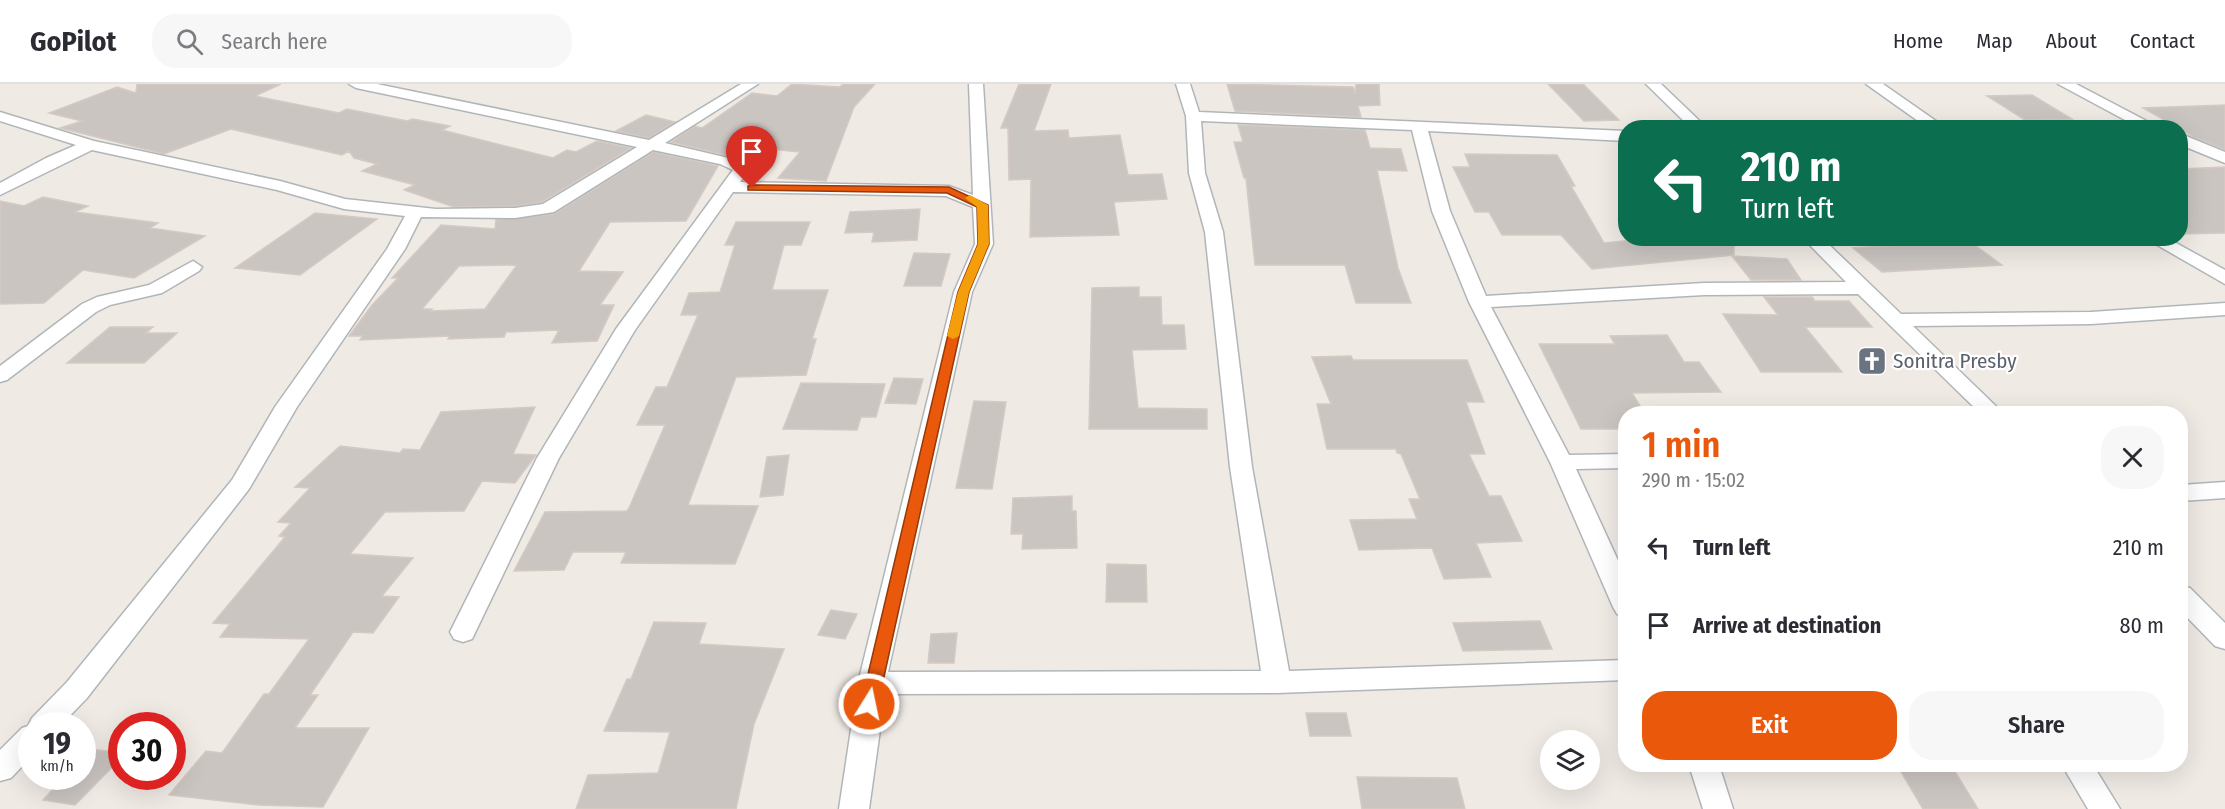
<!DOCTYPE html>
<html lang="en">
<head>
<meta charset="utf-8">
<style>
	body { margin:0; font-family:"Fira Sans Condensed",sans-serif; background:#f7f7f7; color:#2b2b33; height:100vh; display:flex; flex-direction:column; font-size:22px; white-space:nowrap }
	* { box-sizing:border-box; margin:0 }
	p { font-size:20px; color:#7c7c81 }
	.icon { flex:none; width:33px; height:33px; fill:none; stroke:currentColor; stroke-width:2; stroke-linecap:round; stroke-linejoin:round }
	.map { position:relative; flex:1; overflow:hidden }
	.details { position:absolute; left:1618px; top:322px; width:570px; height:366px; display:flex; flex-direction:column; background:#fff; border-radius:24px; box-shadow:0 6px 24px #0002 }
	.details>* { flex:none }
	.hud { position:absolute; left:1618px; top:36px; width:570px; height:126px; border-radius:24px; box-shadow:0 6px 24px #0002; background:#0b6e4f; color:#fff; overflow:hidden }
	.buttons { position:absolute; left:1540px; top:646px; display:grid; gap:12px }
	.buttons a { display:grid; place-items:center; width:60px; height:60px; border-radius:50%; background:#fff; box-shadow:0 6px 24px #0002; font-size:30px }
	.speed { position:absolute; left:18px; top:628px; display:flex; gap:12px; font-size:30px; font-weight:700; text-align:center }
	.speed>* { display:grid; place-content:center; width:78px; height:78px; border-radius:50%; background:#fff; box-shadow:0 6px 24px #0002; line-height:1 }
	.speed small { font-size:15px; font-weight:400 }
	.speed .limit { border:9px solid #d22; background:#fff; color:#111 }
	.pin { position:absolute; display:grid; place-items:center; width:51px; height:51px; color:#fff; margin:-62px -26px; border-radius:50% 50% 50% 0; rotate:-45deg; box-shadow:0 0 6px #0007 }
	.pin .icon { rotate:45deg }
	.me { position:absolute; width:66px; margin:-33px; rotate:10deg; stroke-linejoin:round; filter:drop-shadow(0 0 4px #0008) }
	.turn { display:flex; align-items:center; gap:21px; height:126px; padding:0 24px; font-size:27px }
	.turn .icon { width:78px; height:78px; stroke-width:2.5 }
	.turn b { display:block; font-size:42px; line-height:51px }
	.round { display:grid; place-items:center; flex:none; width:63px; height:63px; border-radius:24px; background:#f7f7f7 }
	.summary { display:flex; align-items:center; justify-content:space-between; height:102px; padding:0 24px }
	h1 { font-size:36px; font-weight:600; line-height:45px; color:#ea580c }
	.action { display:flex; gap:12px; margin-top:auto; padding:12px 24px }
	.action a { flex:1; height:69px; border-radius:24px; background:#ea580c; color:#fff; font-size:24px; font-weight:600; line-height:69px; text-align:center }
	.action a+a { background:#f7f7f7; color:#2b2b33 }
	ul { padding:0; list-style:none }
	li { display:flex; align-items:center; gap:18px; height:78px; padding:0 24px }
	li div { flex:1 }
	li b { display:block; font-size:22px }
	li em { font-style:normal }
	header { display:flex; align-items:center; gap:36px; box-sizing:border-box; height:84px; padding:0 30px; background:#fff; border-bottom:2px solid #e1e1e2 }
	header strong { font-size:28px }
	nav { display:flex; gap:33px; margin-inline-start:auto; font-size:21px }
	.search { width:420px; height:54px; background:#f7f7f7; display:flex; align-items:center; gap:15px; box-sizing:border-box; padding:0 21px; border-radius:24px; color:#7c7c81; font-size:22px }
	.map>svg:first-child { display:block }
	.building { fill:#cbc5c2; stroke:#d5cac3; stroke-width:1.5; fill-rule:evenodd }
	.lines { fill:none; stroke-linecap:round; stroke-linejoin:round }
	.minor-casing { stroke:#b0b6b8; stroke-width:3 }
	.minor { fill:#fff; fill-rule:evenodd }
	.route { fill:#ea580c; stroke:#983908; stroke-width:1.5 }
	.slow { fill:#f59e0b }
	.labels { text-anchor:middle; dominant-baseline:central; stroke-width:4.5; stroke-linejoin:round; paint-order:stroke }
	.worship-label { font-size:21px; fill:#5b616d; stroke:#fff; text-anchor:start }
</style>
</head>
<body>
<header>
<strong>GoPilot</strong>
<div class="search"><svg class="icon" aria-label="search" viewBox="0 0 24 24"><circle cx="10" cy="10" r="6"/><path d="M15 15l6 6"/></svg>Search here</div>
<nav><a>Home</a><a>Map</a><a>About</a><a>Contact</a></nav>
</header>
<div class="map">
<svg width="2225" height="725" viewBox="0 0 2225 725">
	<rect width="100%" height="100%" fill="#f0eae5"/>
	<path class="building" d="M 137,0 L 281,0 L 255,12 L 339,29 L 347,25 L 407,37 L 413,35 L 450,42 L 442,46 L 553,74 L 567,66 L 576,68 L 597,57 L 631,64 L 542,118 L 515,122 L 454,123 L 404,106 L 415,101 L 362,87 L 377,80 L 354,74 L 349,67 L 342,71 L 231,45 L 164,70 L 60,44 L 82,37 L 49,29 L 117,3 L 136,9 Z
		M 792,0 L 840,3 L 843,0 L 875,0 L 854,23 L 826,97 L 778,94 L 800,68 L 741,62 L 729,72 L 671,58 L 695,42 L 702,44 L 752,9 L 777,12 Z
		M 1019,0 L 1051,0 L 1034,47 L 1068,46 L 1069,54 L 1120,51 L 1128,91 L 1162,90 L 1167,115 L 1114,118 L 1119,151 L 1030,153 L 1031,95 L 1009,96 L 1008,44 L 1001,44 Z
		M 1227,0 L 1353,3 L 1355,10 L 1356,0 L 1379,0 L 1380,21 L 1358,22 L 1361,33 L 1235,27 Z
		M 1548,0 L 1583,0 L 1619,36 L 1584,37 Z
		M 2032,11 L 2072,35 L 2025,36 L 1987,12 Z
		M 2225,21 L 2225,66 L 2194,53 L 2143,24 Z
		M 646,31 L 675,38 L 649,54 L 616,47 Z
		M 1238,41 L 1365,46 L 1370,64 L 1401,65 L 1407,87 L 1377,86 L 1398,184 L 1411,219 L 1356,219 L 1345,181 L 1255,181 L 1246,94 L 1244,94 L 1234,58 L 1243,58 Z
		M 653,68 L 718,82 L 686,137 L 610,138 L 579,187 L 623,188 L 600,221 L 614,221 L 597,257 L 552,259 L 559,246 L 506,248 L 504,253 L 448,255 L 450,252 L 360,256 L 363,252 L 349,252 L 372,221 L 398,194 L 392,194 L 441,141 L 495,145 L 496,136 L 554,130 ZM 517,181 L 485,225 L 430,227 L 432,225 L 422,225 L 459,182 Z
		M 1465,70 L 1557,71 L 1575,102 L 1571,102 L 1604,159 L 1653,154 L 1734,154 L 1734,171 L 1592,185 L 1561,151 L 1502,151 L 1489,128 L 1475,128 L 1453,83 L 1470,83 Z
		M 2225,83 L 2225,149 L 2181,150 L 2181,85 Z
		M 43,113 L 88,122 L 75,128 L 158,139 L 150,144 L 205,152 L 134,194 L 83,186 L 44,219 L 0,220 L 0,117 L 24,122 Z
		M 920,125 L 917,156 L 872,158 L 874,148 L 845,149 L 850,128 Z
		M 315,129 L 377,135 L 300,191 L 235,184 Z
		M 736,138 L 810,138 L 801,161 L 784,161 L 772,206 L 828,206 L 812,255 L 816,255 L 806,291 L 736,293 L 688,421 L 758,422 L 735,480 L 621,479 L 626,468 L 573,468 L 564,486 L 514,487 L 545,428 L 627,427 L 629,424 L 665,341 L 637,341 L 656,303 L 667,303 L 698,231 L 681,231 L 689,209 L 720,208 L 735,161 L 725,161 Z
		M 1969,157 L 2002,181 L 1882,188 L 1853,164 Z
		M 914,169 L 950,170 L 941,202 L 904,202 Z
		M 1732,172 L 1787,175 L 1801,196 L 1751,196 Z
		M 1139,203 L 1139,213 L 1161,213 L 1162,241 L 1184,241 L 1186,265 L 1132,266 L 1138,324 L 1207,325 L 1207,345 L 1089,345 L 1092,204 Z
		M 1764,213 L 1812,213 L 1815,217 L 1849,217 L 1872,243 L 1805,243 L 1842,288 L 1761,288 L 1723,230 L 1778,231 Z
		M 110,243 L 153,243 L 146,249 L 177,249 L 144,279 L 67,279 Z
		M 1667,251 L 1684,278 L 1699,278 L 1721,308 L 1632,309 L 1645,330 L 1626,330 L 1626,345 L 1581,345 L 1539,260 L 1615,260 L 1610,252 Z
		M 1351,272 L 1353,276 L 1467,276 L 1484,318 L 1466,318 L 1485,370 L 1469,370 L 1489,412 L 1501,412 L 1522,457 L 1476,459 L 1491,493 L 1444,495 L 1432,464 L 1359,466 L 1350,436 L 1417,435 L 1409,415 L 1420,415 L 1401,370 L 1397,369 L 1396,365 L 1327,365 L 1317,320 L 1331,320 L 1312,273 Z
		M 894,294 L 923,295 L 916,320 L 885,319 Z
		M 801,299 L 885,300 L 876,333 L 861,333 L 857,346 L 783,345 Z
		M 974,317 L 1006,318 L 992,405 L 956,404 Z
		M 535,323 L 513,370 L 536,371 L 515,399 L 482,397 L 464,427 L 385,428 L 350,470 L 413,474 L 382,512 L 399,513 L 373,549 L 353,548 L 310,611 L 318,611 L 295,644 L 369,644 L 323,723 L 259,721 L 169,711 L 206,667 L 222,669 L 264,610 L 269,610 L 309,555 L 220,553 L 230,540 L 213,539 L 285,453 L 279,452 L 291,439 L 278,438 L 310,404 L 295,403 L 340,362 L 400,369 L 403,365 L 420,366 L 441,328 Z
		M 789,371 L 783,411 L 760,413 L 767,373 Z
		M 1072,412 L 1072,427 L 1076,427 L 1077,464 L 1022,465 L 1023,450 L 1011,450 L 1013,414 Z
		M 1107,480 L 1146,481 L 1147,518 L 1106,518 Z
		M 831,526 L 857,530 L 845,555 L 818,551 Z
		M 1540,537 L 1552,565 L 1463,567 L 1453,539 Z
		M 654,538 L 706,539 L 699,560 L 784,565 L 754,640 L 736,725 L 576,725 L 588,691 L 658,689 L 670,648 L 604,647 L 627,595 L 631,595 Z
		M 957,549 L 954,579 L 928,579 L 931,550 Z
		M 1306,629 L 1346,629 L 1351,652 L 1310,652 Z
		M 82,664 L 122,669 L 122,673 L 75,721 L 43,716 L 64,693 L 82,693 Z
		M 1897,681 L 1951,681 L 1978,725 L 1923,725 Z
		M 1357,693 L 1457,694 L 1465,725 L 1362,725 Z"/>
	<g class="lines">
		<g class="minor-casing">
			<path id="minor" d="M 349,0 L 377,0 L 649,56 L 741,0 L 758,0 L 665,59 L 745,78 L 749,86 L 740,98 L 949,102 L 973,111 L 969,0 L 983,0 L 993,160 L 972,208 L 888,588 L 1261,587 L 1230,383 L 1205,148 L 1189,89 L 1186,32 L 1176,0 L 1190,0 L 1199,28 L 1626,47 L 1626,57 L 1428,47 L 1450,127 L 1486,212 L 1704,199 L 1846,198 L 1803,154 L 1822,154 L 1901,230 L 2091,228 L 2225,219 L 2225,231 L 2091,240 L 1913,242 L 2004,330 L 1981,330 L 1858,210 L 1704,211 L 1491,223 L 1569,371 L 1626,370 L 1626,384 L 1576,385 L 1626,494 L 1626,532 L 1617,530 L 1613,523 L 1550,378 L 1469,218 L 1432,127 L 1412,46 L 1201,37 L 1205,89 L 1223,148 L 1252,383 L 1289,587 L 1626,576 L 1626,596 L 1277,609 L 885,610 L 869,725 L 839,725 L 858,599 L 954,208 L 975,160 L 973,123 L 946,112 L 733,108 L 635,246 L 559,374 L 472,555 L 463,558 L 454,555 L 450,548 L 537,374 L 616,245 L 733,86 L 720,80 L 653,66 L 554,128 L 515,134 L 421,133 L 405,165 L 297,323 L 249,405 L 87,614 L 60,642 L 32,642 L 32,672 L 11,694 L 0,697 L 0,666 L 22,644 L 28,642 L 32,634 L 67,598 L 232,396 L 275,323 L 387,165 L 405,132 L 344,125 L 277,106 L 92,66 L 0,111 L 0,99 L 46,74 L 76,61 L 0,37 L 0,28 L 94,57 L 280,97 L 345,115 L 436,125 L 515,124 L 543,120 L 637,63 L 356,4 Z
				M 1646,0 L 1661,0 L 1707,44 L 1691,44 Z
				M 1866,0 L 1883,0 L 1946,44 L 1928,44 Z
				M 2058,0 L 2076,0 L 2160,44 L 2140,44 Z
				M 2181,50 L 2225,68 L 2225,79 L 2181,61 Z
				M 2145,154 L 2167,154 L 2225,186 L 2225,200 Z
				M 193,177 L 202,183 L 199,187 L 162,209 L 110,221 L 96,228 L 7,296 L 0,298 L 0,282 L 82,220 L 97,213 L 149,201 Z
				M 2225,398 L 2225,414 L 2181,417 L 2181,401 Z
				M 2181,502 L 2190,504 L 2225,539 L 2225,565 L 2215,562 L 2181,527 Z
				M 1689,681 L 1719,681 L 1733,725 L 1703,725 Z
				M 2062,681 L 2093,681 L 2120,725 L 2088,725 Z"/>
		</g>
		<use href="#minor" class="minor"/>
	</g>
	<path class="route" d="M 752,101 L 949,103 L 988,121 L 989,160 L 969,208 L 878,620 L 876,625 L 863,625 L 861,620 L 958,208 L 978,160 L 977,123 L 947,109 L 748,106 L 748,102 Z"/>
	<path class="slow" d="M 970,111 L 988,121 L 989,160 L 969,208 L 959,252 L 953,255 L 947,252 L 958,208 L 978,160 L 977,123 L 965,114 Z"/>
	<defs>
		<g id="church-square" transform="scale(1.5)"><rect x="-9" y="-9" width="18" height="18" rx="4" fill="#6b7280" stroke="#fff"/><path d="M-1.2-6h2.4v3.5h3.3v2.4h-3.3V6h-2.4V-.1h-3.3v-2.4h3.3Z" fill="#fff"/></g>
	</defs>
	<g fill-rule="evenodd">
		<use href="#church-square" x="1872" y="277"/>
	</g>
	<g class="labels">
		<g class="worship-label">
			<text x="1893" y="277">Sonitra Presby</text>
		</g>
	</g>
</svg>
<div class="buttons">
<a><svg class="icon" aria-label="layers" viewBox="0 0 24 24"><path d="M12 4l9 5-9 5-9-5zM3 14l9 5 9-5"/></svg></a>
</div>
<div class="speed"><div>19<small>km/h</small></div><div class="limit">30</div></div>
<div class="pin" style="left:752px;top:104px;background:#d93025"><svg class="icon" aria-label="arrive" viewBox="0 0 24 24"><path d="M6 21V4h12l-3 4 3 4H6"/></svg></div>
<svg class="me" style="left:869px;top:620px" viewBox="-20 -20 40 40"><circle r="17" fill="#ea580c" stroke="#fff" stroke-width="3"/><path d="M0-11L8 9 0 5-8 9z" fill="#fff"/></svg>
<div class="hud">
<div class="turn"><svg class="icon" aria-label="left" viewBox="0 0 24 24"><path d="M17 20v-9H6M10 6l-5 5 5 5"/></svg><div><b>210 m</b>Turn left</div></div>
</div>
<section class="details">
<div class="summary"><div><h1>1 min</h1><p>290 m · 15:02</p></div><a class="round"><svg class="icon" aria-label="close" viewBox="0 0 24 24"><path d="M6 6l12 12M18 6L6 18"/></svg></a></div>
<ul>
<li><svg class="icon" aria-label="left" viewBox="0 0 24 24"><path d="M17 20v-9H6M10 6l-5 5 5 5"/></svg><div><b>Turn left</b></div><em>210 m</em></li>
<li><svg class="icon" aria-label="arrive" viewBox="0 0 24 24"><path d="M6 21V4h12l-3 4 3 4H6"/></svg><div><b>Arrive at destination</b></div><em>80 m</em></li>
</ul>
<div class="action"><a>Exit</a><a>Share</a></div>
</section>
</div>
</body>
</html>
